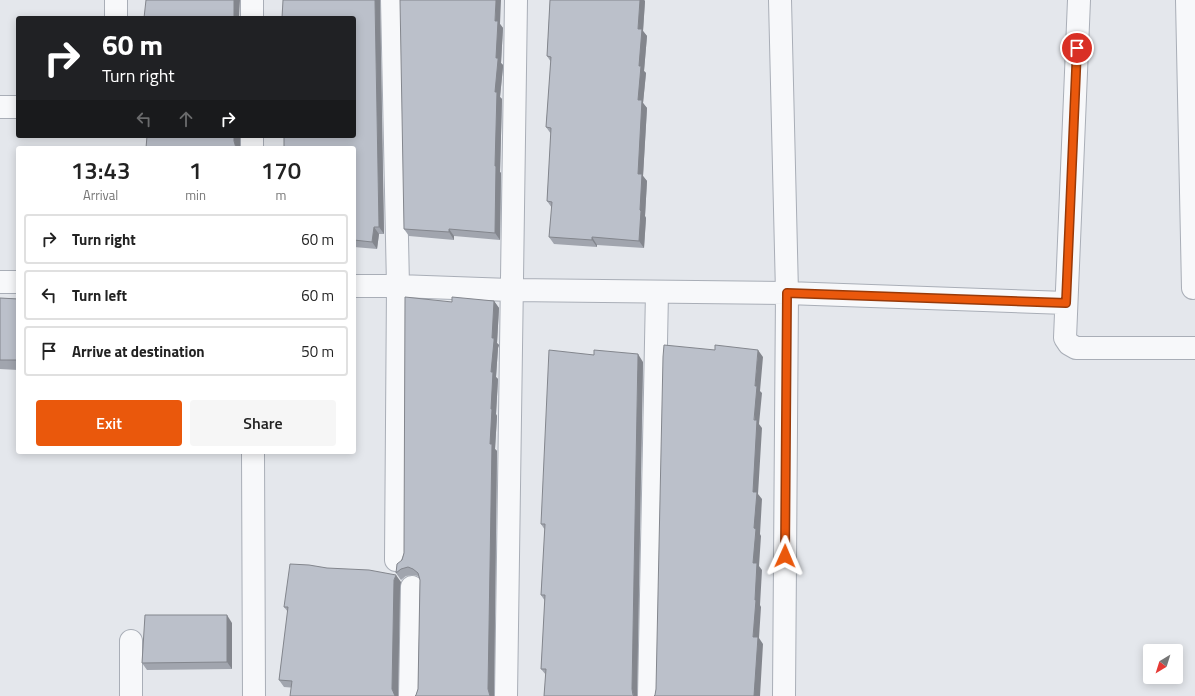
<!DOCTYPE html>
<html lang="en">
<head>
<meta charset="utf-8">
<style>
	body { margin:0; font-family:"Titillium Web",sans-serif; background:#f6f6f6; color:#222; height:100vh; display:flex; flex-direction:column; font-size:15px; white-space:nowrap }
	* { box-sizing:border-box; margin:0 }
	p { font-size:13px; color:#767676 }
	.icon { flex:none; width:22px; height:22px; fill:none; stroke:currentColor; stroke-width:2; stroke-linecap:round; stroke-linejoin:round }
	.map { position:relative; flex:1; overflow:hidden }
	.panel { position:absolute; left:16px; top:146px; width:340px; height:308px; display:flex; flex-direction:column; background:#fff; border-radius:4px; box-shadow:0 2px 10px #0003 }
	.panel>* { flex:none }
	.banner { position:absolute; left:16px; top:16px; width:340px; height:122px; border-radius:4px; box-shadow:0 2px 10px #0003; background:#202124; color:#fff; overflow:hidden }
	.needle { width:26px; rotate:218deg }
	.controls { position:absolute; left:1143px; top:644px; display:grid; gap:8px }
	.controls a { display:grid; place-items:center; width:40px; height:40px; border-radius:4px; background:#fff; box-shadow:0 2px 10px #0003; font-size:20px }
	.pin { position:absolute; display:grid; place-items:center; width:34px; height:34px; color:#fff; margin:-17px; border:2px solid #fff; border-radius:50%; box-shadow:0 1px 4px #0007 }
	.me { position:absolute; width:44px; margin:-22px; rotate:1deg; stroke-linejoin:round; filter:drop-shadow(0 0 3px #0008) }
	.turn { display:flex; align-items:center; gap:14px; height:84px; padding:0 20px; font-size:18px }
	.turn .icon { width:52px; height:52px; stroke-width:2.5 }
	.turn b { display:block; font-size:28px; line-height:34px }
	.lanes { display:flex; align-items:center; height:38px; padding:0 20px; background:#0003; justify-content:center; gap:20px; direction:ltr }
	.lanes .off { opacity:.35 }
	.eta { display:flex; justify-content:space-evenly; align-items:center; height:68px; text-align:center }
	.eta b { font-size:24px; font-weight:600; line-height:28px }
	.button { display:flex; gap:8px; margin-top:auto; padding:8px 20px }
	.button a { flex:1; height:46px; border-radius:4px; background:#ea580c; color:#fff; font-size:16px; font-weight:600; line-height:46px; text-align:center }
	.button a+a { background:#f6f6f6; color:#222 }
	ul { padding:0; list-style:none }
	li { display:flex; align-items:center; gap:12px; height:50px; margin:0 8px 6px; padding:0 12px; border:2px solid #e0e0e0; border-radius:4px }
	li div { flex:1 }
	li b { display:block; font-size:15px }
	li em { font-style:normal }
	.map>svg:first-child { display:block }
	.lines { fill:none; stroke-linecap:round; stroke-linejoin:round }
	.minor-casing { stroke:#a9aeb7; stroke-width:24 }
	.minor { stroke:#f7f8fa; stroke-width:22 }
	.wall { fill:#a1a5ae }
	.shaded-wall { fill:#83868d }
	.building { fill:#bbc0ca; stroke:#83868d }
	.route-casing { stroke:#983908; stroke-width:10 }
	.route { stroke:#ea580c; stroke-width:7 }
</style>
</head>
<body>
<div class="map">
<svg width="1195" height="696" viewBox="0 0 1195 696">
	<rect width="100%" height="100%" fill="#e4e7ec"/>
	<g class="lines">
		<g class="minor-casing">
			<path id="minor" d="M 116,0 L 116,18
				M 392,0 L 398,286 L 396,560
				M 1079,0 L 1065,338 L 1069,344 L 1076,348 L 1195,348
				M 1187,0 L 1193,288
				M 252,18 L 252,0
				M 0,107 L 18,107
				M 252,148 L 252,136
				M 0,282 L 18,282
				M 354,286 L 398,286 L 512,290 L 787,293 L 780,0
				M 253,452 L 254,696
				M 131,696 L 131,641
				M 410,696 L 412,587
				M 506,696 L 516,0
				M 649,696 L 657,292
				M 784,696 L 787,293 L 1066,303"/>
		</g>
		<use href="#minor" class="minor"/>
	</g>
	<path class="wall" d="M 380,0 L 384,234 L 379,234 L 377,249 L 354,247 L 354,18 Z
		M 550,0 L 644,0 L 645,1 L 643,31 L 647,36 L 644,71 L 646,73 L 643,103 L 647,108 L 643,176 L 647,181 L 645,216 L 646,218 L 644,248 L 597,245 L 597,247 L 554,244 L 549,237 L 552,208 L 547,201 L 551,134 L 546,127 L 551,62 L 547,56 Z
		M 500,24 L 503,28 L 501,63 L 503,65 L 503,67 L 500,97 L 502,99 L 500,172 L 501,173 L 500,240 L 454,236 L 454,240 L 409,236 L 404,229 Z
		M 0,298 L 18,299 L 18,370 L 0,369 Z
		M 494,301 L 499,308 L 497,343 L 499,345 L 498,348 L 496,377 L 498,379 L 496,414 L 497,416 L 495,449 L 497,451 L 494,696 L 416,695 L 418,689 L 420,580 L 418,576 L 413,575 L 406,576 L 401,580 L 396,573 L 404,553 L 452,302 Z
		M 643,362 L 637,696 L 544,696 L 546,675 L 541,669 L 545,601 L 541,595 L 545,530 L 541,524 Z
		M 401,582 L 400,587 L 398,696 L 284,687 L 279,680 L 288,612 L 284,607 Z
		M 232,623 L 232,669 L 147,670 L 142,663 Z"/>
	<path class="shaded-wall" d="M 234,0 L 240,0 L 239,18 L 234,18 Z
		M 375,0 L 380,0 L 384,234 L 379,227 Z
		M 496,0 L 501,0 L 500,24 L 503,28 L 501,63 L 503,65 L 503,67 L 500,97 L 502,99 L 500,172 L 501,173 L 500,240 L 495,233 L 495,21 Z
		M 640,0 L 644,0 L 645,1 L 643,31 L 647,36 L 644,71 L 646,73 L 643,103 L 647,108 L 643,176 L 647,181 L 645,216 L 646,218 L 644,248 L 639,241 L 640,210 L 638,174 L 638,100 L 639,66 L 638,29 Z
		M 234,136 L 240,136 L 240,148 L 236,148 L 234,141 Z
		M 374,227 L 379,234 L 377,249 L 372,242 Z
		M 449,229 L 454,236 L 454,240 L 449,232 Z
		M 592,237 L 597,245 L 597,247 L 592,240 Z
		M 494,301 L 499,308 L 497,343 L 499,345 L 498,348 L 496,377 L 498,379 L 496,414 L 497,416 L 495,449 L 497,451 L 494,696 L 490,696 L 488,689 L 490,444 L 492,338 Z
		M 758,350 L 763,357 L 760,391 L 762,393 L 759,424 L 762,428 L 758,494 L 762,499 L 760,534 L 761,536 L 759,566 L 762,570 L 760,605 L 761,607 L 759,638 L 763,644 L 760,696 L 754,696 L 753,637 L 755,600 L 753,563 L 754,528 L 753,492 L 755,386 Z
		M 638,354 L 643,362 L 637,696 L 634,696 L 632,689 Z
		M 396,575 L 401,582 L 400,587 L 398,696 L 395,696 L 392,689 L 394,580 Z
		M 227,615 L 232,623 L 232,669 L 227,662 Z"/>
	<path class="building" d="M 146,0 L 234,0 L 234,18 L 144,18 Z
		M 283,0 L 375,0 L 379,227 L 374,227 L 372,242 L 354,240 L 354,148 L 284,148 L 284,136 L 354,136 L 354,18 L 282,18 Z
		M 400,0 L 496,0 L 495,21 L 498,21 L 496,58 L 498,58 L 498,60 L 495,92 L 497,92 L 495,166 L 496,166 L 495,233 L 449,229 L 449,232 L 404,229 Z
		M 550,0 L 640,0 L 638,29 L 642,29 L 639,66 L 641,66 L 638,100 L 642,100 L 638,174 L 642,174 L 640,210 L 641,211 L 639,241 L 592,237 L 592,240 L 549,237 L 552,202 L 547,201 L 551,128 L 546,127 L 551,57 L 547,56 Z
		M 147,136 L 234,136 L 234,141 L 236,148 L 146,148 Z
		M 405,297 L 452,302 L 452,297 L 494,301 L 492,338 L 494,338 L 494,341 L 491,372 L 493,372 L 491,409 L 492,409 L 490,444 L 492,444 L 488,689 L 490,696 L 415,696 L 416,695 L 418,689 L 420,580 L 418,573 L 413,569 L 408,567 L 401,569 L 396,573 L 397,564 L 402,560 L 404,553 Z
		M 0,298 L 18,299 L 18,360 L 0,360 Z
		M 664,345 L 715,350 L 715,345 L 758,350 L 755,386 L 757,386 L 754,420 L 757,420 L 753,492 L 757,492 L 754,528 L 756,529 L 753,563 L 757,563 L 755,600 L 756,600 L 753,637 L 758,637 L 754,696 L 654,696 L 655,695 L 656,689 L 663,357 Z
		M 549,350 L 594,355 L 594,350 L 638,354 L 632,689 L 633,695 L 634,696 L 544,696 L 546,669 L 541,669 L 545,595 L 541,595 L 545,524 L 541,524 Z
		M 290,564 L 309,565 L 327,568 L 369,570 L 396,575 L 394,580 L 392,689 L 395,696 L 290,696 L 292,681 L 279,680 L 288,607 L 284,607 Z
		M 145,615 L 227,615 L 227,662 L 142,663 Z"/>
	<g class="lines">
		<g class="route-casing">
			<path id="route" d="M 785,556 L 787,293 L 1066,303 L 1077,48"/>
		</g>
		<use href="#route" class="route"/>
	</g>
</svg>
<div class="controls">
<a><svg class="needle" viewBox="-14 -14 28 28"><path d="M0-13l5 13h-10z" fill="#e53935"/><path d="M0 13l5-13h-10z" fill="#767676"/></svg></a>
</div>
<div class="pin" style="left:1077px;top:48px;background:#d93025"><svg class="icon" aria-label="arrive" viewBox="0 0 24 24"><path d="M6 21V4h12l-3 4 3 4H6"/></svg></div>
<svg class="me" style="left:785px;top:556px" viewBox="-20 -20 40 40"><path d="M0-17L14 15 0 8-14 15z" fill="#ea580c" stroke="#fff" stroke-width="4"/></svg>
<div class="banner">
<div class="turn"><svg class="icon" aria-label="right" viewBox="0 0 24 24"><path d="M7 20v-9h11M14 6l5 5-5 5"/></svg><div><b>60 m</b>Turn right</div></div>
<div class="lanes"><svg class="icon off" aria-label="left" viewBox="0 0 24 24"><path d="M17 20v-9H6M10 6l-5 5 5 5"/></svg><svg class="icon off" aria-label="ahead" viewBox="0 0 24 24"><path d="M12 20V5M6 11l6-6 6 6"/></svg><svg class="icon" aria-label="right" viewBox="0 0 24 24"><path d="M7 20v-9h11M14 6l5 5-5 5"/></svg></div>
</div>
<section class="panel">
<div class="eta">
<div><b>13:43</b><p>Arrival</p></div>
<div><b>1</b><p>min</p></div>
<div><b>170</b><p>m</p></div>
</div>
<ul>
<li><svg class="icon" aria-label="right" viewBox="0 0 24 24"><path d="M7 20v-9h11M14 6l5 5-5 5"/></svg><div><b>Turn right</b></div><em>60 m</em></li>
<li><svg class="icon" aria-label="left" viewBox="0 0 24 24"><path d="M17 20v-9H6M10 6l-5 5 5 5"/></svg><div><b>Turn left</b></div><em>60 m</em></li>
<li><svg class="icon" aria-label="arrive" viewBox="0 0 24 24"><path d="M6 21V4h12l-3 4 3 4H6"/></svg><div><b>Arrive at destination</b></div><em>50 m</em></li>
</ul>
<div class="button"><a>Exit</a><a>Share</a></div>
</section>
</div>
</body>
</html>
